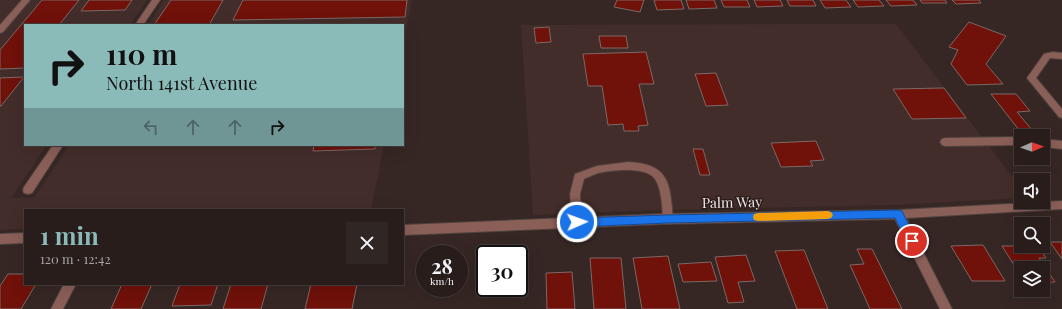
<!DOCTYPE html>
<html lang="en">
<head>
<meta charset="utf-8">
<style>
	body { margin:0; font-family:"Playfair Display",serif; background:#302624; color:#f1f3f6; height:100vh; display:flex; flex-direction:column; font-size:15px; white-space:nowrap }
	* { box-sizing:border-box; margin:0 }
	p { font-size:13px; color:#a5a2a3 }
	.icon { flex:none; width:22px; height:22px; fill:none; stroke:currentColor; stroke-width:2; stroke-linecap:round; stroke-linejoin:round }
	.map { position:relative; flex:1; overflow:hidden }
	.side { position:absolute; left:24px; top:209px; width:380px; height:76px; display:flex; flex-direction:column; background:#281d1b; border-radius:0px; box-shadow:0 4px 16px #0002,0 0 0 1px #443b3a }
	.side>* { flex:none }
	.hud { position:absolute; left:24px; top:24px; width:380px; height:122px; border-radius:0px; box-shadow:0 4px 16px #0002,0 0 0 1px #443b3a; background:#8bbbb9; color:#111; overflow:hidden }
	.needle { width:26px; rotate:88deg }
	.buttons { position:absolute; left:1014px; top:129px; display:grid; gap:8px }
	.buttons a { display:grid; place-items:center; width:36px; height:36px; border-radius:0px; background:#281d1b; box-shadow:0 4px 16px #0002,0 0 0 1px #443b3a; font-size:20px }
	.speed { position:absolute; left:416px; top:245px; display:flex; gap:8px; font-size:20px; font-weight:700; text-align:center }
	.speed>* { display:grid; place-content:center; width:52px; height:52px; border-radius:50%; background:#281d1b; box-shadow:0 4px 16px #0002,0 0 0 1px #443b3a; line-height:1 }
	.speed small { font-size:10px; font-weight:400 }
	.speed .limit { border:2px solid #111; border-radius:6px; background:#fff; color:#111 }
	.pin { position:absolute; display:grid; place-items:center; width:34px; height:34px; color:#fff; margin:-17px; border:2px solid #fff; border-radius:50%; box-shadow:0 1px 4px #0007 }
	.me { position:absolute; width:44px; margin:-22px; rotate:88deg; stroke-linejoin:round; filter:drop-shadow(0 0 3px #0008) }
	.turn { display:flex; align-items:center; gap:14px; height:84px; padding:0 16px; font-size:18px }
	.turn .icon { width:52px; height:52px; stroke-width:2.5 }
	.turn b { display:block; font-size:28px; line-height:34px }
	.lanes { display:flex; align-items:center; height:38px; padding:0 16px; background:#0003; justify-content:center; gap:20px; direction:ltr }
	.lanes .off { opacity:.35 }
	.round { display:grid; place-items:center; flex:none; width:42px; height:42px; border-radius:0px; background:#302624 }
	.headline { display:flex; align-items:center; justify-content:space-between; height:68px; padding:0 16px }
	h1 { font-size:24px; font-weight:700; line-height:30px; color:#8bbbb9 }
	.map>svg:first-child { display:block }
	.built { fill:#432d2a }
	.building { fill:#70110a; stroke:#7b6966 }
	.lines { fill:none; stroke-linecap:round; stroke-linejoin:round }
	.service-casing { stroke:#50423f; stroke-width:2 }
	.minor-casing { stroke:#50423f; stroke-width:2 }
	.service { fill:#8a5f57; fill-rule:evenodd }
	.minor { fill:#8a5f57; fill-rule:evenodd }
	.route { fill:#1a73e8; stroke:#114b97 }
	.slow { fill:#f59e0b }
	.labels { text-anchor:middle; dominant-baseline:central; stroke-width:3; stroke-linejoin:round; paint-order:stroke }
	.street-label { font-size:14px; fill:#f1e7e5; stroke:#2b1d1b }
</style>
</head>
<body>
<div class="map">
<svg width="1062" height="309" viewBox="0 0 1062 309">
	<rect width="100%" height="100%" fill="#362724"/>
	<path class="built" d="M 0,0 L 147,0 L 130,25 L 25,25 L 25,145 L 47,145 L 11,198 L 34,198 L 69,145 L 384,145 L 371,210 L 25,210 L 25,229 L 0,230 Z
		M 164,0 L 412,0 L 403,45 L 403,25 L 148,25 Z
		M 896,24 L 1021,188 L 1021,198 L 894,205 L 660,210 L 533,215 L 521,25 Z"/>
	<path class="building" d="M 42,0 L 79,0 L 59,25 L 25,25 L 25,68 L 0,69 L 0,50 Z
		M 89,0 L 132,0 L 125,10 L 81,11 Z
		M 171,0 L 223,0 L 209,25 L 154,25 Z
		M 243,0 L 407,0 L 405,17 L 233,20 Z
		M 617,0 L 644,0 L 640,12 L 614,7 Z
		M 654,0 L 681,0 L 684,9 L 657,10 Z
		M 686,0 L 714,0 L 717,8 L 689,9 Z
		M 721,0 L 747,0 L 750,7 L 724,7 Z
		M 754,0 L 780,0 L 783,6 L 757,7 Z
		M 787,0 L 813,0 L 816,6 L 790,6 Z
		M 820,0 L 846,0 L 851,7 L 825,8 Z
		M 853,0 L 879,0 L 884,6 L 858,7 Z
		M 886,0 L 913,0 L 917,5 L 891,6 Z
		M 920,0 L 945,0 L 947,3 L 922,3 Z
		M 952,0 L 979,0 L 981,3 L 956,4 Z
		M 969,22 L 1006,36 L 986,64 L 1003,84 L 967,85 L 951,64 L 958,50 L 949,47 Z
		M 549,27 L 551,42 L 536,43 L 534,28 Z
		M 599,36 L 626,36 L 628,48 L 601,48 Z
		M 646,52 L 654,84 L 639,84 L 648,125 L 638,126 L 639,131 L 624,131 L 623,124 L 608,125 L 602,86 L 588,86 L 583,54 Z
		M 716,73 L 728,105 L 706,106 L 695,74 Z
		M 24,77 L 1,106 L 0,106 L 0,78 Z
		M 944,88 L 966,118 L 912,119 L 893,89 Z
		M 991,94 L 1016,94 L 1030,111 L 1017,112 L 1032,130 L 1019,130 Z
		M 816,141 L 824,160 L 810,161 L 813,166 L 781,167 L 771,143 Z
		M 314,145 L 375,145 L 375,149 L 313,151 Z
		M 693,149 L 703,149 L 710,175 L 700,175 Z
		M 1050,242 L 1062,242 L 1062,259 Z
		M 983,245 L 1005,281 L 972,281 L 951,246 Z
		M 1002,246 L 1038,246 L 1046,258 L 1039,258 L 1055,282 L 1043,283 L 1043,268 L 1021,268 L 1021,276 Z
		M 857,249 L 872,249 L 902,309 L 870,309 L 850,265 L 864,264 Z
		M 804,250 L 828,309 L 797,309 L 775,251 Z
		M 746,255 L 755,281 L 738,282 L 744,302 L 728,303 L 715,257 Z
		M 668,256 L 680,309 L 642,309 L 633,258 Z
		M 590,258 L 621,258 L 626,309 L 594,309 Z
		M 711,262 L 717,281 L 683,282 L 678,264 Z
		M 572,272 L 575,309 L 547,309 L 546,273 Z
		M 8,274 L 25,274 L 25,284 L 36,284 L 21,309 L 0,309 L 0,286 Z
		M 122,284 L 152,284 L 141,309 L 111,309 Z
		M 180,284 L 218,284 L 211,305 L 172,306 Z
		M 231,284 L 268,284 L 261,309 L 223,309 Z
		M 311,284 L 357,284 L 352,309 L 305,309 Z"/>
	<g class="lines">
		<g class="service-casing">
			<path id="service" d="M 22,0 L 30,0 L 3,32 L 0,33 L 0,25 Z
				M 1053,52 L 1062,53 L 1062,59 L 1050,58 L 1036,78 L 1062,109 L 1062,118 L 1059,117 L 1027,78 L 1044,54 Z
				M 1021,137 L 1021,145 L 945,146 L 942,145 L 940,142 L 942,139 L 945,138 Z
				M 1043,139 L 1062,141 L 1062,149 L 1043,147 Z
				M 628,162 C 669,164 670,182 673,219 L 672,222 L 668,224 L 664,222 L 663,219 C 662,207 662,190 655,179 C 647,166 611,170 598,173 C 593,175 588,177 584,179 L 580,194 L 582,222 L 581,225 L 577,227 L 573,225 L 572,222 L 570,194 L 575,174 L 597,166 Z"/>
		</g>
		<g class="minor-casing">
			<path id="minor" d="M 152,0 L 160,0 L 143,25 L 135,25 Z
				M 53,145 L 63,145 L 32,193 L 28,194 L 24,193 L 23,190 L 24,187 Z
				M 1062,201 L 1062,209 L 906,218 L 952,309 L 940,309 L 895,219 L 662,224 L 403,235 L 403,225 L 662,214 L 898,210 Z
				M 25,233 L 25,243 L 0,244 L 0,234 Z
				M 64,284 L 76,284 L 63,309 L 51,309 Z"/>
		</g>
		<use href="#service" class="service"/>
		<use href="#minor" class="minor"/>
	</g>
	<path class="route" d="M 898,210 L 902,211 L 915,238 L 917,241 L 915,244 L 912,245 L 908,244 L 895,218 L 668,223 L 577,227 L 573,225 L 572,222 L 573,219 L 577,218 L 668,215 Z"/>
	<path class="slow" d="M 828,211 L 831,212 L 833,215 L 831,218 L 828,219 L 758,221 L 754,220 L 753,217 L 754,214 L 758,213 Z"/>
	<g class="labels">
		<g class="street-label">
			<text transform="translate(732 202) rotate(-1)">Palm Way</text>
		</g>
	</g>
</svg>
<div class="buttons">
<a><svg class="needle" viewBox="-14 -14 28 28"><path d="M0-13l5 13h-10z" fill="#e53935"/><path d="M0 13l5-13h-10z" fill="#a5a2a3"/></svg></a>
<a><svg class="icon" aria-label="sound" viewBox="0 0 24 24"><path d="M4 9h4l5-4v14l-5-4H4zM17 9q2 3 0 6"/></svg></a>
<a><svg class="icon" aria-label="search" viewBox="0 0 24 24"><circle cx="10" cy="10" r="6"/><path d="M15 15l6 6"/></svg></a>
<a><svg class="icon" aria-label="layers" viewBox="0 0 24 24"><path d="M12 4l9 5-9 5-9-5zM3 14l9 5 9-5"/></svg></a>
</div>
<div class="speed"><div>28<small>km/h</small></div><div class="limit">30</div></div>
<div class="pin" style="left:912px;top:241px;background:#d93025"><svg class="icon" aria-label="arrive" viewBox="0 0 24 24"><path d="M6 21V4h12l-3 4 3 4H6"/></svg></div>
<svg class="me" style="left:577px;top:222px" viewBox="-20 -20 40 40"><circle r="17" fill="#1a73e8" stroke="#fff" stroke-width="3"/><path d="M0-11L8 9 0 5-8 9z" fill="#fff"/></svg>
<div class="hud">
<div class="turn"><svg class="icon" aria-label="right" viewBox="0 0 24 24"><path d="M7 20v-9h11M14 6l5 5-5 5"/></svg><div><b>110 m</b>North 141st Avenue</div></div>
<div class="lanes"><svg class="icon off" aria-label="left" viewBox="0 0 24 24"><path d="M17 20v-9H6M10 6l-5 5 5 5"/></svg><svg class="icon off" aria-label="ahead" viewBox="0 0 24 24"><path d="M12 20V5M6 11l6-6 6 6"/></svg><svg class="icon off" aria-label="ahead" viewBox="0 0 24 24"><path d="M12 20V5M6 11l6-6 6 6"/></svg><svg class="icon" aria-label="right" viewBox="0 0 24 24"><path d="M7 20v-9h11M14 6l5 5-5 5"/></svg></div>
</div>
<section class="side">
<div class="headline"><div><h1>1 min</h1><p>120 m · 12:42</p></div><a class="round"><svg class="icon" aria-label="close" viewBox="0 0 24 24"><path d="M6 6l12 12M18 6L6 18"/></svg></a></div>
</section>
</div>
</body>
</html>
